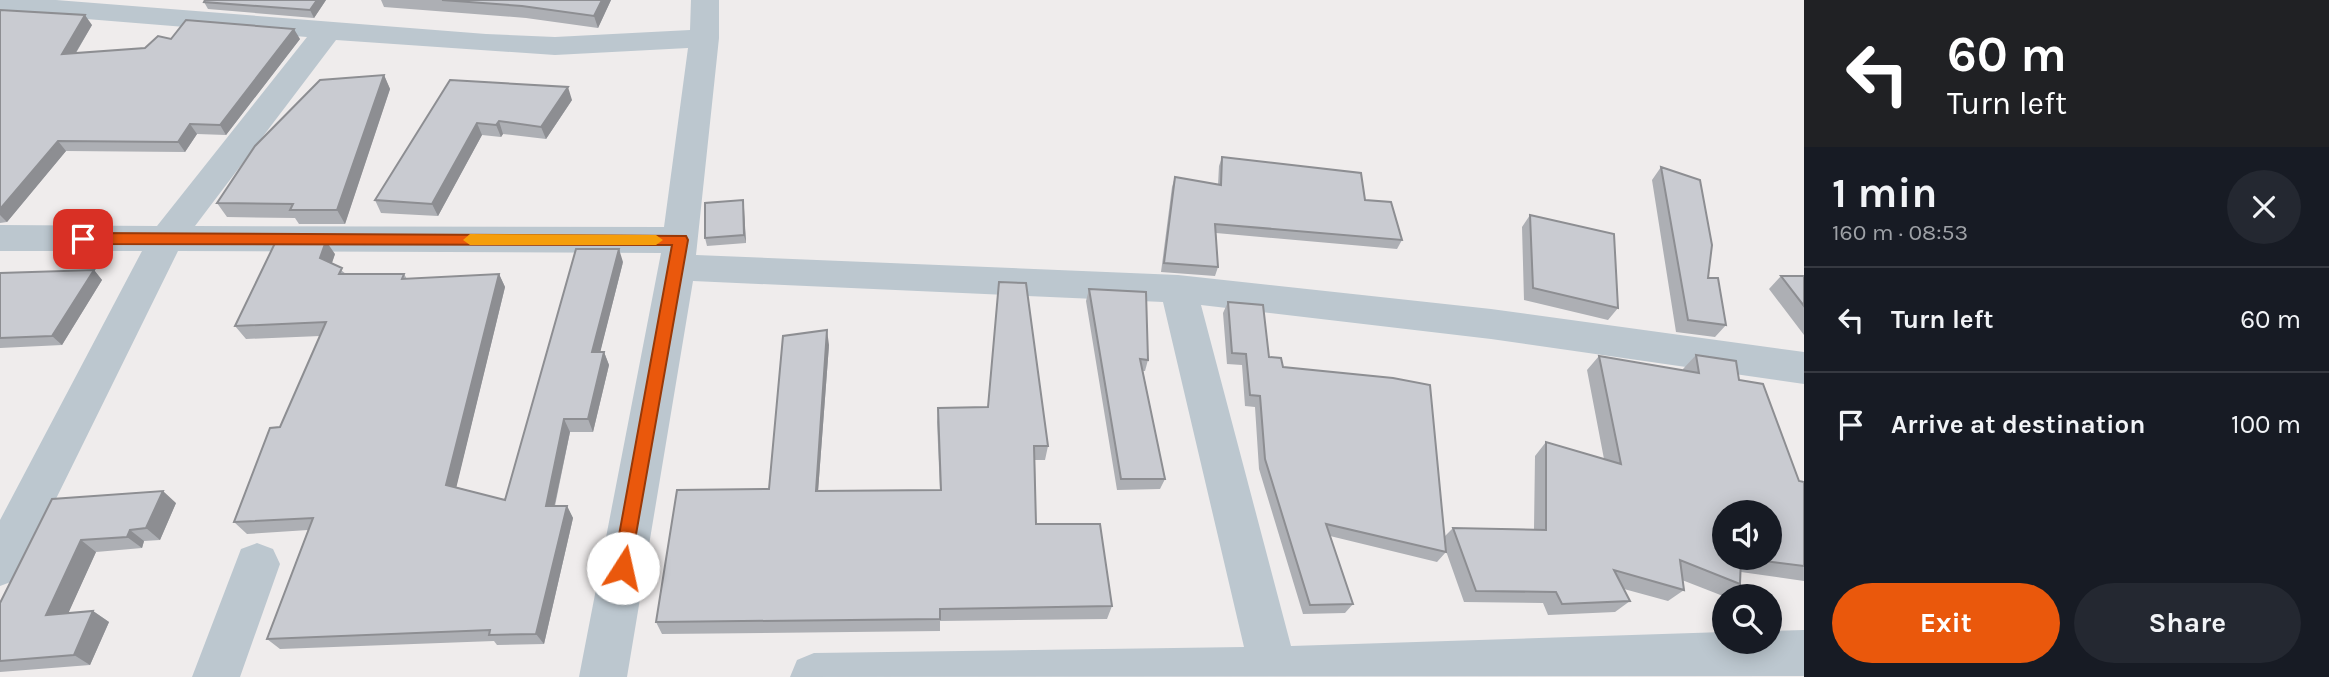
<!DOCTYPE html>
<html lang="en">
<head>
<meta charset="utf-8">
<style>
	body { margin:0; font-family:Karla,sans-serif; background:#242831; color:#f1f3f6; height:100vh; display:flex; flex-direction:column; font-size:26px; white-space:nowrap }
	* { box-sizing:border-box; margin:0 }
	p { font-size:23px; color:#9ea1a6 }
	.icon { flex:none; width:38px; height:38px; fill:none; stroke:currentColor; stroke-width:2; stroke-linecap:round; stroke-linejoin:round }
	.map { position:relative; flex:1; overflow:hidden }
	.sheet { display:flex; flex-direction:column; background:#171b24; width:525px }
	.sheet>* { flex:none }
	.guide { background:#202124; color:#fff; overflow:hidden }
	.buttons { position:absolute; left:1712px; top:500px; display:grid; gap:14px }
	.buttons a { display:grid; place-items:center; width:70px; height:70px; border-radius:50%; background:#171b24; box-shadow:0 4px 18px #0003; font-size:35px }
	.pin { position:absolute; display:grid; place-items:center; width:60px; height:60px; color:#fff; margin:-30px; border-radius:14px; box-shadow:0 4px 10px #0006 }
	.me { position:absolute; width:77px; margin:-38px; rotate:10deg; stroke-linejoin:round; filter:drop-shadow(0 0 5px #0008) }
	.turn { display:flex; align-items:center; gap:24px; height:147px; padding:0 28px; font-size:32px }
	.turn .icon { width:91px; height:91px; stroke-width:2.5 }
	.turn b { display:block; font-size:49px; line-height:60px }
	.round { display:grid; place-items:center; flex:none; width:74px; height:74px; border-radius:37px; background:#242831 }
	.head { display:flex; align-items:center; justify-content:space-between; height:119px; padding:0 28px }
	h1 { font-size:42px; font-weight:700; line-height:52px }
	.primary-button { display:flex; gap:14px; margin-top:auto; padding:14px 28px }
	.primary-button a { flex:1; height:80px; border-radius:42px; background:#ea580c; color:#fff; font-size:28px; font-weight:700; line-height:80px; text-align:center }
	.primary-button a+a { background:#242831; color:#f1f3f6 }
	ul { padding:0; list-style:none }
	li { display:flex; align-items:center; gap:21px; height:105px; padding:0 28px; border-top:2px solid #363941 }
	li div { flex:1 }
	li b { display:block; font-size:26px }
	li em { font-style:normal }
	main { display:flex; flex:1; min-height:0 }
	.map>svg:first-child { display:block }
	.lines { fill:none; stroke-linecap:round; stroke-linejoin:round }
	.minor { fill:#bcc7cf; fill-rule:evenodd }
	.wall { fill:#adafb4 }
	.shaded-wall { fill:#8d8e92 }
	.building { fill:#c9cbd1; stroke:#8d8e92; stroke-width:2; fill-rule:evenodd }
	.route { fill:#ea580c; stroke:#983908; stroke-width:2 }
	.slow { fill:#f59e0b }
</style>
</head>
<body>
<main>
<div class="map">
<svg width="1804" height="677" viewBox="0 0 1804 677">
	<rect width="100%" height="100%" fill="#efecec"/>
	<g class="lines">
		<path class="minor" d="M 0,0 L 56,0 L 486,34 L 555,37 L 690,30 L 691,0 L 719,0 L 719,38 L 696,255 L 1178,275 L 1491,309 L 1804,352 L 1804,384 L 1491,339 L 1201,305 L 1291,646 L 1724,632 L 1724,642 L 1769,642 L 1769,631 L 1804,630 L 1804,676 L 790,677 L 797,660 L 814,653 L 1244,647 L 1163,302 L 693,281 L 627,677 L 579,677 L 661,253 L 178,251 L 16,580 L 0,586 L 0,520 L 142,251 L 0,251 L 0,225 L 157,226 L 307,37 L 0,12 ZM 336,40 L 555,55 L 688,48 L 664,227 L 195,226 Z
			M 257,543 L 273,549 L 280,564 L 240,677 L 192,677 L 241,549 Z"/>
	</g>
	<path class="wall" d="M 326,0 L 314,18 L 208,9 L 204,2 Z
		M 381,0 L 611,0 L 598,28 L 526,18 L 384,7 Z
		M 0,10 L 92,25 L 76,53 L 145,48 L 171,39 L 300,39 L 226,135 L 197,134 L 185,152 L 66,151 L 7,222 L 0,223 Z
		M 384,75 L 390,89 L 345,224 L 299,224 L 295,218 L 227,217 L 217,203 Z
		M 450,80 L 572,100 L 546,139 L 503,134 L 501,137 L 482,135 L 438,216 L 381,213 L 375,200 Z
		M 1222,157 L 1365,200 L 1402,240 L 1397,249 L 1216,233 L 1218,267 L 1215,276 L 1161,272 L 1172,187 L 1175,177 L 1218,185 L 1219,166 Z
		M 1661,167 L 1726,325 L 1715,337 L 1676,332 L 1652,180 Z
		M 743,200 L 746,243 L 707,246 L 705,238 Z
		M 1530,215 L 1618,308 L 1608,320 L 1524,300 L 1522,227 Z
		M 335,254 L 332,263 L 346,274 L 404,274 L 407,279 L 499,274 L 505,287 L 456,487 L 505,500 L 623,262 L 600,352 L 604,352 L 609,365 L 593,432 L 570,432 L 555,506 L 567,506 L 573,518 L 544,644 L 497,645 L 494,641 L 280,649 L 267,639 L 308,530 L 247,534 L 234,522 L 280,427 L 320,336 L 246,339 L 235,326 Z
		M 94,270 L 102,280 L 62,345 L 0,348 L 0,273 Z
		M 1781,276 L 1804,276 L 1804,335 L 1769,289 Z
		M 1089,289 L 1148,360 L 1145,371 L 1143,371 L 1165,479 L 1160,489 L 1117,490 L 1086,301 Z
		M 1228,302 L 1269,357 L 1283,367 L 1444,537 L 1453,528 L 1534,529 L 1535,456 L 1546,442 L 1604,459 L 1587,370 L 1599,356 L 1683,370 L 1683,369 L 1696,355 L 1739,380 L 1799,481 L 1804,482 L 1804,581 L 1741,572 L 1740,584 L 1723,596 L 1682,580 L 1684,590 L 1668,601 L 1624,589 L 1630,601 L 1615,612 L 1548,615 L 1543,603 L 1464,602 L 1446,551 L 1446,552 L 1437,562 L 1330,536 L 1353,604 L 1345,613 L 1303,614 L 1259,469 L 1255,407 L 1245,406 L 1242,365 L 1227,364 L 1223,313 Z
		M 829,345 L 818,491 L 940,490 L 937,422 L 938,408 L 1048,446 L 1045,460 L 1035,460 L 1036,524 L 1112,606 L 1107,619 L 940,621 L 940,631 L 662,634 L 656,622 L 769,489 Z
		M 52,499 L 176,503 L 160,540 L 144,541 L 142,548 L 96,552 L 68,613 L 93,611 L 109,622 L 90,665 L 0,672 L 0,603 Z"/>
	<path class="shaded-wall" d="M 317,0 L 326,0 L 314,18 L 310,10 Z
		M 602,0 L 611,0 L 598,28 L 594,16 Z
		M 85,15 L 92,25 L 69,64 L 62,54 Z
		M 294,29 L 300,39 L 226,135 L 220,125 Z
		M 384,75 L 390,89 L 345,224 L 337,210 Z
		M 568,87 L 572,100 L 546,139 L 541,127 Z
		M 499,121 L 503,134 L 501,137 L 496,125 Z
		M 477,123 L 482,135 L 438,216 L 432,204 Z
		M 190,124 L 197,134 L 185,152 L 178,142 Z
		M 58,141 L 66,151 L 7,222 L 0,215 L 0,209 Z
		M 743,200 L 744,208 L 746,243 L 744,235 Z
		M 326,241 L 335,254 L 329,271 L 320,258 Z
		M 619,249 L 623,262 L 597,365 L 592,352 Z
		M 94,270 L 102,280 L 62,345 L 52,336 Z
		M 499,274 L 505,287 L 454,497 L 446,485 Z
		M 827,330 L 829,345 L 817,505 L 816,491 Z
		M 604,352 L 609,365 L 593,432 L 588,419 Z
		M 564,419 L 570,432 L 552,517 L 546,506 Z
		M 163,491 L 176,503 L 160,540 L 146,528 Z
		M 567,506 L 573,518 L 544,644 L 536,634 Z
		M 130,530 L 144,541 L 142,548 L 127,537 Z
		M 81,540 L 96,552 L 63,625 L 46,615 Z
		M 93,611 L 109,622 L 90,665 L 74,655 Z"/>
	<path class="building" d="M 205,0 L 317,0 L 310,10 L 204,2 Z
		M 442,0 L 602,0 L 594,16 L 522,6 Z
		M 0,10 L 85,15 L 62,54 L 145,48 L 158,36 L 171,39 L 186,20 L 294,29 L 220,125 L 190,124 L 178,142 L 58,141 L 0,209 Z
		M 384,75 L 337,210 L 290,210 L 293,204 L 217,203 L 255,146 L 320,80 Z
		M 450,80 L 568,87 L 541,127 L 499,121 L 496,125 L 477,123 L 432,204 L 375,200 Z
		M 1222,157 L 1361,173 L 1365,200 L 1391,202 L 1402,240 L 1215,224 L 1218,267 L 1164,263 L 1175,177 L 1221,185 Z
		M 1661,167 L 1700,180 L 1712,245 L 1708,278 L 1718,278 L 1726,325 L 1688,320 Z
		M 743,200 L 744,235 L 705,238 L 705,203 Z
		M 1530,215 L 1614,234 L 1618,308 L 1533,288 Z
		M 276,241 L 326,241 L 320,258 L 342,268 L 339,274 L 404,274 L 402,279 L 499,274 L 446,485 L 505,500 L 576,249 L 619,249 L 592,352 L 604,352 L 588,419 L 564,419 L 546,506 L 567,506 L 536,634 L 489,635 L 490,630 L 267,639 L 313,518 L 234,522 L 270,428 L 280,427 L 326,322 L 235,326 Z
		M 94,270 L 52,336 L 0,338 L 0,273 Z
		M 1781,276 L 1804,276 L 1804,306 Z
		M 999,282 L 1026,283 L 1048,446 L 1034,446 L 1036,524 L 1100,524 L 1112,606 L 940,609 L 940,619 L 656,622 L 677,490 L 769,489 L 783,336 L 827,330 L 816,491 L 941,490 L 938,408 L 988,407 Z
		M 1089,289 L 1146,292 L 1148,360 L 1140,359 L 1165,479 L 1121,479 Z
		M 1228,302 L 1263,305 L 1269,357 L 1281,358 L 1283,367 L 1393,378 L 1430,385 L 1446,552 L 1326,524 L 1353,604 L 1310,605 L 1265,459 L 1260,396 L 1250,395 L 1246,354 L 1232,353 Z
		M 1696,355 L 1736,361 L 1739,380 L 1763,384 L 1799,481 L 1804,482 L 1804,566 L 1741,558 L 1740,584 L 1680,560 L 1684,590 L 1614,570 L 1630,601 L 1562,604 L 1556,592 L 1476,591 L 1453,528 L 1546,530 L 1546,442 L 1621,464 L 1599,356 L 1699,373 ZM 1724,513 L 1769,513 L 1769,558 L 1724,558 Z
		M 163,491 L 146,528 L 130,530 L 127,537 L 81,540 L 46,615 L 93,611 L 74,655 L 0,661 L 0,603 L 52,499 Z"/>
	<path class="route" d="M 83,233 L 686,236 L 688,240 L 629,574 L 623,576 L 616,574 L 613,568 L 672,245 L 83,244 L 75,239 Z"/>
	<path class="slow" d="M 470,234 L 656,235 L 663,240 L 656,245 L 470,245 L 463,240 Z"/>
</svg>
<div class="buttons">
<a><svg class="icon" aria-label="sound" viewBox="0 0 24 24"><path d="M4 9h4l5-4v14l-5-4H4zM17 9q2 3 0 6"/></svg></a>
<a><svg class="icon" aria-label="search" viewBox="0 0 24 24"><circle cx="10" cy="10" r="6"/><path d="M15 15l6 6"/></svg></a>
</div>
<div class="pin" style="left:83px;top:239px;background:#d93025"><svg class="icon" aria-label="arrive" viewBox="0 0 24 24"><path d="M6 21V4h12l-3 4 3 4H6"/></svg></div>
<svg class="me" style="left:623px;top:568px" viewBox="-20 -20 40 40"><circle r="19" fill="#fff"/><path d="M0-13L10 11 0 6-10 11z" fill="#ea580c"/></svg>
</div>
<section class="sheet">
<div class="guide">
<div class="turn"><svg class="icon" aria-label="left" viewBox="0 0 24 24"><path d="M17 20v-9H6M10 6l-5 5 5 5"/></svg><div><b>60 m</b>Turn left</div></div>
</div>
<div class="head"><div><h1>1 min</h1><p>160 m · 08:53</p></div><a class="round"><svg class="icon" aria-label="close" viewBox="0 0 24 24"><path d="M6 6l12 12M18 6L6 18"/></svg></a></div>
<ul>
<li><svg class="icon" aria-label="left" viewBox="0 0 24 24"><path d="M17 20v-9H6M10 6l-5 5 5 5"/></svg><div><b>Turn left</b></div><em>60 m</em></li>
<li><svg class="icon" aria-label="arrive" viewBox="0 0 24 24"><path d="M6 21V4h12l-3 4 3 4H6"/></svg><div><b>Arrive at destination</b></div><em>100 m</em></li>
</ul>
<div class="primary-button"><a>Exit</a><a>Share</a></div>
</section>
</main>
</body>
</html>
